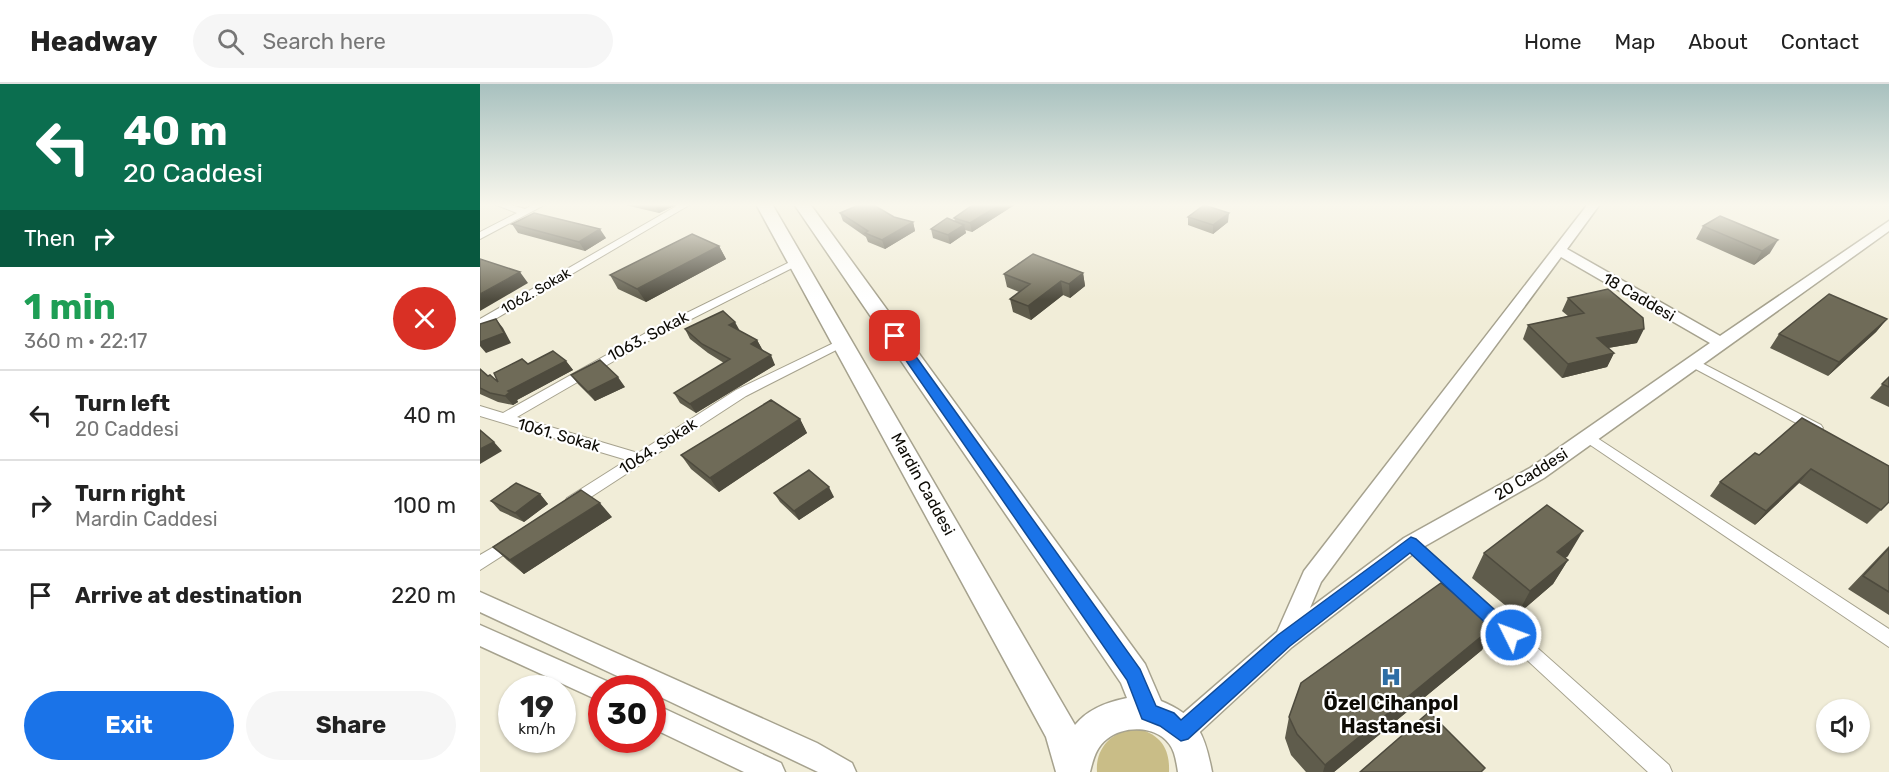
<!DOCTYPE html>
<html lang="en">
<head>
<meta charset="utf-8">
<style>
	body { margin:0; font-family:Rubik,sans-serif; background:#f6f6f6; color:#222; height:100vh; display:flex; flex-direction:column; font-size:22px; white-space:nowrap }
	* { box-sizing:border-box; margin:0 }
	p { font-size:20px; color:#767676 }
	.icon { flex:none; width:33px; height:33px; fill:none; stroke:currentColor; stroke-width:2; stroke-linecap:round; stroke-linejoin:round }
	.map { position:relative; flex:1; overflow:hidden }
	.side { display:flex; flex-direction:column; background:#fff; width:480px }
	.side>* { flex:none }
	.hud { background:#0b6e4f; color:#fff; overflow:hidden }
	.fabs { position:absolute; left:1336px; top:615px; display:grid; gap:12px }
	.fabs a { display:grid; place-items:center; width:54px; height:54px; border-radius:50%; background:#fff; box-shadow:0 2px 4px #0004; font-size:30px }
	.speed { position:absolute; left:18px; top:591px; display:flex; gap:12px; font-size:30px; font-weight:700; text-align:center }
	.speed>* { display:grid; place-content:center; width:78px; height:78px; border-radius:50%; background:#fff; box-shadow:0 2px 4px #0004; line-height:1 }
	.speed small { font-size:15px; font-weight:400 }
	.speed .limit { border:9px solid #d22; background:#fff; color:#111 }
	.pin { position:absolute; display:grid; place-items:center; width:51px; height:51px; color:#fff; margin:-26px; border-radius:12px; box-shadow:0 3px 9px #0006 }
	.me { position:absolute; width:66px; margin:-33px; rotate:312deg; stroke-linejoin:round; filter:drop-shadow(0 0 4px #0008) }
	.turn { display:flex; align-items:center; gap:21px; height:126px; padding:0 24px; font-size:27px }
	.turn .icon { width:78px; height:78px; stroke-width:2.5 }
	.turn b { display:block; font-size:42px; line-height:51px }
	.then { display:flex; align-items:center; height:57px; padding:0 24px; background:#0003; gap:12px; font-size:22px }
	.round { display:grid; place-items:center; flex:none; width:63px; height:63px; border-radius:32px; background:#f6f6f6 }
	.summary { display:flex; align-items:center; justify-content:space-between; height:102px; padding:0 24px }
	h1 { font-size:36px; font-weight:700; line-height:45px; color:#1e9e55 }
	.primary-button { display:flex; gap:12px; margin-top:auto; padding:12px 24px }
	.primary-button a { flex:1; height:69px; border-radius:36px; background:#1a73e8; color:#fff; font-size:24px; font-weight:700; line-height:69px; text-align:center }
	.primary-button a+a { background:#f6f6f6; color:#222 }
	ul { padding:0; list-style:none }
	li { display:flex; align-items:center; gap:18px; height:90px; padding:0 24px; border-top:2px solid #e0e0e0 }
	li div { flex:1 }
	li b { display:block; font-size:22px }
	li em { font-style:normal }
	header { display:flex; align-items:center; gap:36px; box-sizing:border-box; height:84px; padding:0 30px; background:#fff; border-bottom:2px solid #e0e0e0 }
	header strong { font-size:28px }
	nav { display:flex; gap:33px; margin-inline-start:auto; font-size:21px }
	.search { width:420px; height:54px; background:#f6f6f6; display:flex; align-items:center; gap:15px; box-sizing:border-box; padding:0 21px; border-radius:33px; color:#767676; font-size:22px }
	main { display:flex; flex:1; min-height:0 }
	.map>svg:first-child { display:block }
	.green { fill:#c9bd87 }
	.lines { fill:none; stroke-linecap:round; stroke-linejoin:round }
	.minor-casing { stroke:#a6a28e; stroke-width:2 }
	.tertiary-casing { stroke:#a6a28e; stroke-width:3 }
	.trunk-casing { stroke:#a6a28e; stroke-width:3 }
	.minor { fill:#fff; fill-rule:evenodd }
	.tertiary { fill:#fff; fill-rule:evenodd }
	.trunk { fill:#fff; fill-rule:evenodd }
	.wall { fill:#5f5c4c }
	.shaded-wall { fill:#4e4b3e }
	.building { fill:#6f6b58; stroke:#4e4b3e; stroke-width:1.5 }
	.route { fill:#1a73e8; stroke:#114b97; stroke-width:1.5 }
	.labels { text-anchor:middle; dominant-baseline:central; stroke-width:4.5; stroke-linejoin:round; paint-order:stroke }
	.far-street-label { font-size:14px; fill:#0d0b05; stroke:#fff }
	.street-label { font-size:16px; fill:#0d0b05; stroke:#fff }
	.near-poi-label { font-size:20px; font-weight:bold; fill:#0d0b05; stroke:#fff }
</style>
</head>
<body>
<header>
<strong>Headway</strong>
<div class="search"><svg class="icon" aria-label="search" viewBox="0 0 24 24"><circle cx="10" cy="10" r="6"/><path d="M15 15l6 6"/></svg>Search here</div>
<nav><a>Home</a><a>Map</a><a>About</a><a>Contact</a></nav>
</header>
<main>
<section class="side">
<div class="hud">
<div class="turn"><svg class="icon" aria-label="left" viewBox="0 0 24 24"><path d="M17 20v-9H6M10 6l-5 5 5 5"/></svg><div><b>40 m</b>20 Caddesi</div></div>
<div class="then">Then<svg class="icon" aria-label="right" viewBox="0 0 24 24"><path d="M7 20v-9h11M14 6l5 5-5 5"/></svg></div>
</div>
<div class="summary"><div><h1>1 min</h1><p>360 m · 22:17</p></div><a class="round" style="background:#d93025;color:#fff"><svg class="icon" aria-label="close" viewBox="0 0 24 24"><path d="M6 6l12 12M18 6L6 18"/></svg></a></div>
<ul>
<li><svg class="icon" aria-label="left" viewBox="0 0 24 24"><path d="M17 20v-9H6M10 6l-5 5 5 5"/></svg><div><b>Turn left</b><p>20 Caddesi</p></div><em>40 m</em></li>
<li><svg class="icon" aria-label="right" viewBox="0 0 24 24"><path d="M7 20v-9h11M14 6l5 5-5 5"/></svg><div><b>Turn right</b><p>Mardin Caddesi</p></div><em>100 m</em></li>
<li><svg class="icon" aria-label="arrive" viewBox="0 0 24 24"><path d="M6 21V4h12l-3 4 3 4H6"/></svg><div><b>Arrive at destination</b></div><em>220 m</em></li>
</ul>
<div class="primary-button"><a>Exit</a><a>Share</a></div>
</section>
<div class="map">
<svg width="1409" height="688" viewBox="0 0 1409 688">
	<rect width="100%" height="100%" fill="#f1edd8"/>
	<path class="green" d="M 656,644 C 680,650 690,664 689,688 L 617,688 C 615,663 633,647 656,644 Z"/>
	<g class="lines">
		<g class="minor-casing">
			<path id="minor" d="M 14,120 L 28,120 L 45,125 L 54,120 L 66,120 L 0,155 L 0,148 L 37,129 Z
				M 200,120 L 211,120 L 0,244 L 0,235 Z
				M 316,175 L 320,176 L 320,180 L 172,255 L 37,333 L 158,369 L 256,306 L 360,256 L 364,255 L 370,259 L 266,312 L 97,422 L 87,422 L 85,418 L 87,414 L 147,376 L 0,332 L 0,322 L 23,329 L 164,250 Z
				M 1214,275 L 1341,341 L 1343,344 L 1336,349 L 1331,347 L 1210,282 L 1208,279 Z
				M 1108,348 L 1409,545 L 1409,563 L 1103,356 L 1101,353 Z
				M 31,453 L 36,455 L 39,459 L 36,463 L 0,486 L 0,471 Z
				M 931,454 L 936,456 L 1189,681 L 1192,688 L 1168,688 L 926,464 L 923,460 L 926,456 Z"/>
		</g>
		<g class="tertiary-casing">
			<path id="tertiary" d="M 1108,120 L 1120,120 L 1087,165 L 1240,252 L 1409,137 L 1409,147 L 1064,394 L 938,466 L 812,563 L 710,657 L 701,660 L 692,657 L 688,648 L 692,639 L 797,548 L 824,487 ZM 1081,173 L 1230,259 L 1050,384 L 924,454 L 830,524 L 841,498 Z
				M 0,508 L 337,659 L 372,679 L 376,688 L 338,688 L 172,609 L 172,604 L 163,604 L 0,528 Z
				M 0,541 L 131,599 L 133,604 L 122,604 L 122,618 L 0,562 Z
				M 172,619 L 301,679 L 305,688 L 264,688 L 172,644 Z"/>
		</g>
		<g class="trunk-casing">
			<path id="trunk" d="M 276,120 L 292,120 L 595,641 C 608,625 627,618 647,614 L 641,599 L 314,120 L 330,120 L 665,580 L 681,617 C 718,632 725,651 732,688 L 698,688 C 697,682 696,675 694,669 C 685,642 647,639 627,655 C 616,663 613,676 610,688 L 576,688 L 566,653 Z"/>
		</g>
		<use href="#minor" class="minor"/>
		<use href="#tertiary" class="tertiary"/>
		<use href="#trunk" class="trunk"/>
	</g>
	<path class="wall" d="M 141,120 L 198,120 L 179,129 Z
		M 494,120 L 536,120 L 492,148 L 485,146 L 486,149 L 470,160 L 453,154 L 451,145 L 475,137 L 474,134 Z
		M 360,129 L 414,133 L 433,138 L 435,147 L 405,165 L 388,158 L 386,153 L 363,137 Z
		M 708,133 L 748,138 L 733,150 L 708,141 Z
		M 32,140 L 126,154 L 105,167 L 38,149 Z
		M 1223,142 L 1290,169 L 1274,181 L 1216,155 Z
		M 239,162 L 246,175 L 166,218 L 138,205 L 130,191 Z
		M 603,189 L 605,202 L 590,214 L 583,211 L 551,236 L 533,228 L 530,215 L 539,208 L 527,203 L 524,190 Z
		M 1088,214 L 1157,259 L 1128,264 L 1134,269 L 1127,283 L 1082,294 L 1043,255 L 1048,241 L 1088,232 L 1082,227 Z
		M 1407,235 L 1396,248 L 1348,292 L 1290,264 L 1299,250 Z
		M 205,245 L 260,247 L 277,256 L 282,265 L 295,281 L 216,329 L 200,319 L 194,309 L 244,279 L 228,269 L 210,255 Z
		M 86,277 L 93,286 L 37,316 L 38,318 L 33,321 L 18,318 L 0,310 L 0,285 L 8,292 L 18,298 L 48,280 Z
		M 91,291 L 145,303 L 115,317 L 98,300 Z
		M 1409,293 L 1409,323 L 1390,314 Z
		M 1322,334 L 1409,418 L 1387,440 L 1319,399 L 1275,441 L 1230,412 L 1240,398 L 1279,371 Z
		M 320,335 L 327,349 L 239,408 L 211,385 L 201,371 Z
		M 294,409 L 354,413 L 319,436 L 300,418 Z
		M 60,410 L 68,420 L 44,438 L 20,427 L 11,417 Z
		M 132,433 L 44,490 L 27,476 L 13,463 Z
		M 1409,462 L 1409,531 L 1368,505 Z
		M 1004,469 L 1088,472 L 1085,474 L 1088,476 L 1073,500 L 1037,531 L 992,494 Z
		M 1014,542 L 1002,566 L 854,688 L 826,688 L 811,671 L 805,654 L 809,633 Z"/>
	<path class="shaded-wall" d="M 174,120 L 198,120 L 179,129 Z
		M 521,120 L 536,120 L 492,148 L 490,139 Z
		M 749,129 L 748,138 L 733,150 L 733,141 Z
		M 433,138 L 435,147 L 405,165 L 402,156 Z
		M 484,141 L 486,149 L 470,160 L 468,151 Z
		M 120,145 L 126,154 L 105,167 L 99,158 Z
		M 1298,156 L 1290,169 L 1274,181 L 1282,167 Z
		M 239,162 L 246,175 L 166,218 L 157,205 Z
		M 40,188 L 48,199 L 0,227 L 0,210 Z
		M 603,189 L 605,202 L 590,214 L 589,200 Z
		M 581,197 L 583,211 L 551,236 L 548,222 Z
		M 16,235 L 23,244 L 31,259 L 6,269 L 0,262 L 0,258 Z
		M 1407,235 L 1396,248 L 1348,292 L 1359,278 Z
		M 255,238 L 260,247 L 249,241 Z
		M 1164,245 L 1157,259 L 1110,267 L 1117,254 Z
		M 277,256 L 282,265 L 271,260 Z
		M 1134,269 L 1127,283 L 1082,294 L 1088,280 Z
		M 291,271 L 295,281 L 216,329 L 210,320 Z
		M 86,277 L 93,286 L 37,316 L 38,318 L 33,321 L 25,312 L 28,307 Z
		M 138,293 L 145,303 L 115,317 L 108,308 Z
		M 320,335 L 327,349 L 239,408 L 230,394 Z
		M 14,358 L 22,367 L 0,380 L 0,365 Z
		M 1331,385 L 1319,399 L 1275,441 L 1286,427 Z
		M 349,403 L 354,413 L 319,436 L 314,427 Z
		M 60,410 L 68,420 L 44,438 L 35,429 Z
		M 120,419 L 132,433 L 44,490 L 30,476 Z
		M 1103,447 L 1088,472 L 1063,492 L 1077,468 Z
		M 1088,476 L 1073,500 L 1037,531 L 1050,507 Z
		M 1014,542 L 1002,566 L 854,688 L 843,688 L 845,681 Z"/>
	<path class="building" d="M 381,120 L 392,120 L 414,133 L 433,138 L 402,156 L 385,149 L 388,147 L 360,129 Z
		M 494,120 L 521,120 L 490,139 L 474,134 Z
		M 724,121 L 749,129 L 733,141 L 708,133 Z
		M 54,129 L 120,145 L 99,158 L 32,140 Z
		M 1240,132 L 1298,156 L 1282,167 L 1223,142 Z
		M 467,134 L 484,141 L 468,151 L 451,145 Z
		M 212,150 L 239,162 L 157,205 L 130,191 Z
		M 553,170 L 603,189 L 589,200 L 581,197 L 548,222 L 530,215 L 550,200 L 524,190 Z
		M 0,175 L 40,188 L 0,210 Z
		M 1128,205 L 1163,234 L 1164,245 L 1117,254 L 1134,269 L 1088,280 L 1048,241 L 1104,229 L 1088,214 Z
		M 1349,210 L 1407,235 L 1359,278 L 1299,250 Z
		M 243,227 L 255,238 L 249,241 L 277,256 L 271,260 L 291,271 L 210,320 L 194,309 L 250,275 L 222,260 L 205,245 Z
		M 16,235 L 24,249 L 0,258 L 0,240 Z
		M 73,267 L 86,277 L 28,307 L 30,308 L 25,312 L 10,309 L 0,304 L 0,285 L 8,292 L 10,291 L 18,298 L 14,289 L 42,275 L 48,280 Z
		M 120,276 L 138,293 L 108,308 L 91,291 Z
		M 1409,293 L 1409,303 L 1402,300 Z
		M 291,316 L 320,335 L 230,394 L 201,371 Z
		M 1322,334 L 1409,382 L 1409,418 L 1401,426 L 1331,385 L 1286,427 L 1240,398 L 1275,369 L 1279,371 Z
		M 0,346 L 14,358 L 0,365 Z
		M 329,386 L 349,403 L 314,427 L 294,409 Z
		M 36,399 L 60,410 L 35,429 L 11,417 Z
		M 101,406 L 120,419 L 30,476 L 13,463 Z
		M 1067,421 L 1103,447 L 1077,468 L 1088,476 L 1050,507 L 1004,469 Z
		M 1409,464 L 1409,508 L 1383,492 Z
		M 961,499 L 1014,542 L 845,681 L 817,650 L 809,633 L 821,599 Z
		M 949,628 L 1005,684 L 1001,688 L 880,688 Z"/>
	<linearGradient id="sky" x2="0" y2="1"><stop stop-color="#a8c1bf"/><stop offset="0.56" stop-color="#f9f7ed"/><stop offset="1" stop-color="#f9f7ed" stop-opacity="0"/></linearGradient>
	<rect width="1409" height="216" fill="url(#sky)"/>
	<path class="route" d="M 415,248 L 419,249 L 660,585 L 676,622 L 694,629 L 701,636 L 798,551 L 931,453 L 936,455 L 1037,546 L 1040,551 L 1037,557 L 1031,559 L 1025,557 L 930,469 L 810,562 L 708,655 L 701,657 L 680,642 L 662,635 L 647,596 L 409,252 Z"/>
	<defs>
		<g id="hospital-bare" transform="scale(1.62)"><path d="M-5-5h3v3.5h4V-5h3V5h-3V1.5h-4V5h-3Z" fill="#2e6ea5" stroke="#fff" stroke-width="2.5" paint-order="stroke"/></g>
	</defs>
	<g fill-rule="evenodd">
		<use href="#hospital-bare" x="911" y="593"/>
	</g>
	<g class="labels">
		<g class="far-street-label">
			<text transform="translate(56 207) rotate(-30)">1062. Sokak</text>
		</g>
		<g class="street-label">
			<text transform="translate(1159 213) rotate(30)">18 Caddesi</text>
			<text transform="translate(168 252) rotate(-28)">1063. Sokak</text>
			<text transform="translate(79 351) rotate(16)">1061. Sokak</text>
			<text transform="translate(178 362) rotate(-33)">1064. Sokak</text>
			<text transform="translate(1051 390) rotate(-32)">20 Caddesi</text>
			<text transform="translate(443 400) rotate(61)">Mardin Caddesi</text>
		</g>
		<g class="near-poi-label">
			<text x="911" y="619">Özel Cihanpol<tspan x="911" dy="23">Hastanesi</tspan></text>
		</g>
	</g>
</svg>
<div class="fabs">
<a><svg class="icon" aria-label="sound" viewBox="0 0 24 24"><path d="M4 9h4l5-4v14l-5-4H4zM17 9q2 3 0 6"/></svg></a>
</div>
<div class="speed"><div>19<small>km/h</small></div><div class="limit">30</div></div>
<div class="pin" style="left:415px;top:252px;background:#d93025"><svg class="icon" aria-label="arrive" viewBox="0 0 24 24"><path d="M6 21V4h12l-3 4 3 4H6"/></svg></div>
<svg class="me" style="left:1031px;top:551px" viewBox="-20 -20 40 40"><circle r="17" fill="#1a73e8" stroke="#fff" stroke-width="3"/><path d="M0-11L8 9 0 5-8 9z" fill="#fff"/></svg>
</div>
</main>
</body>
</html>
